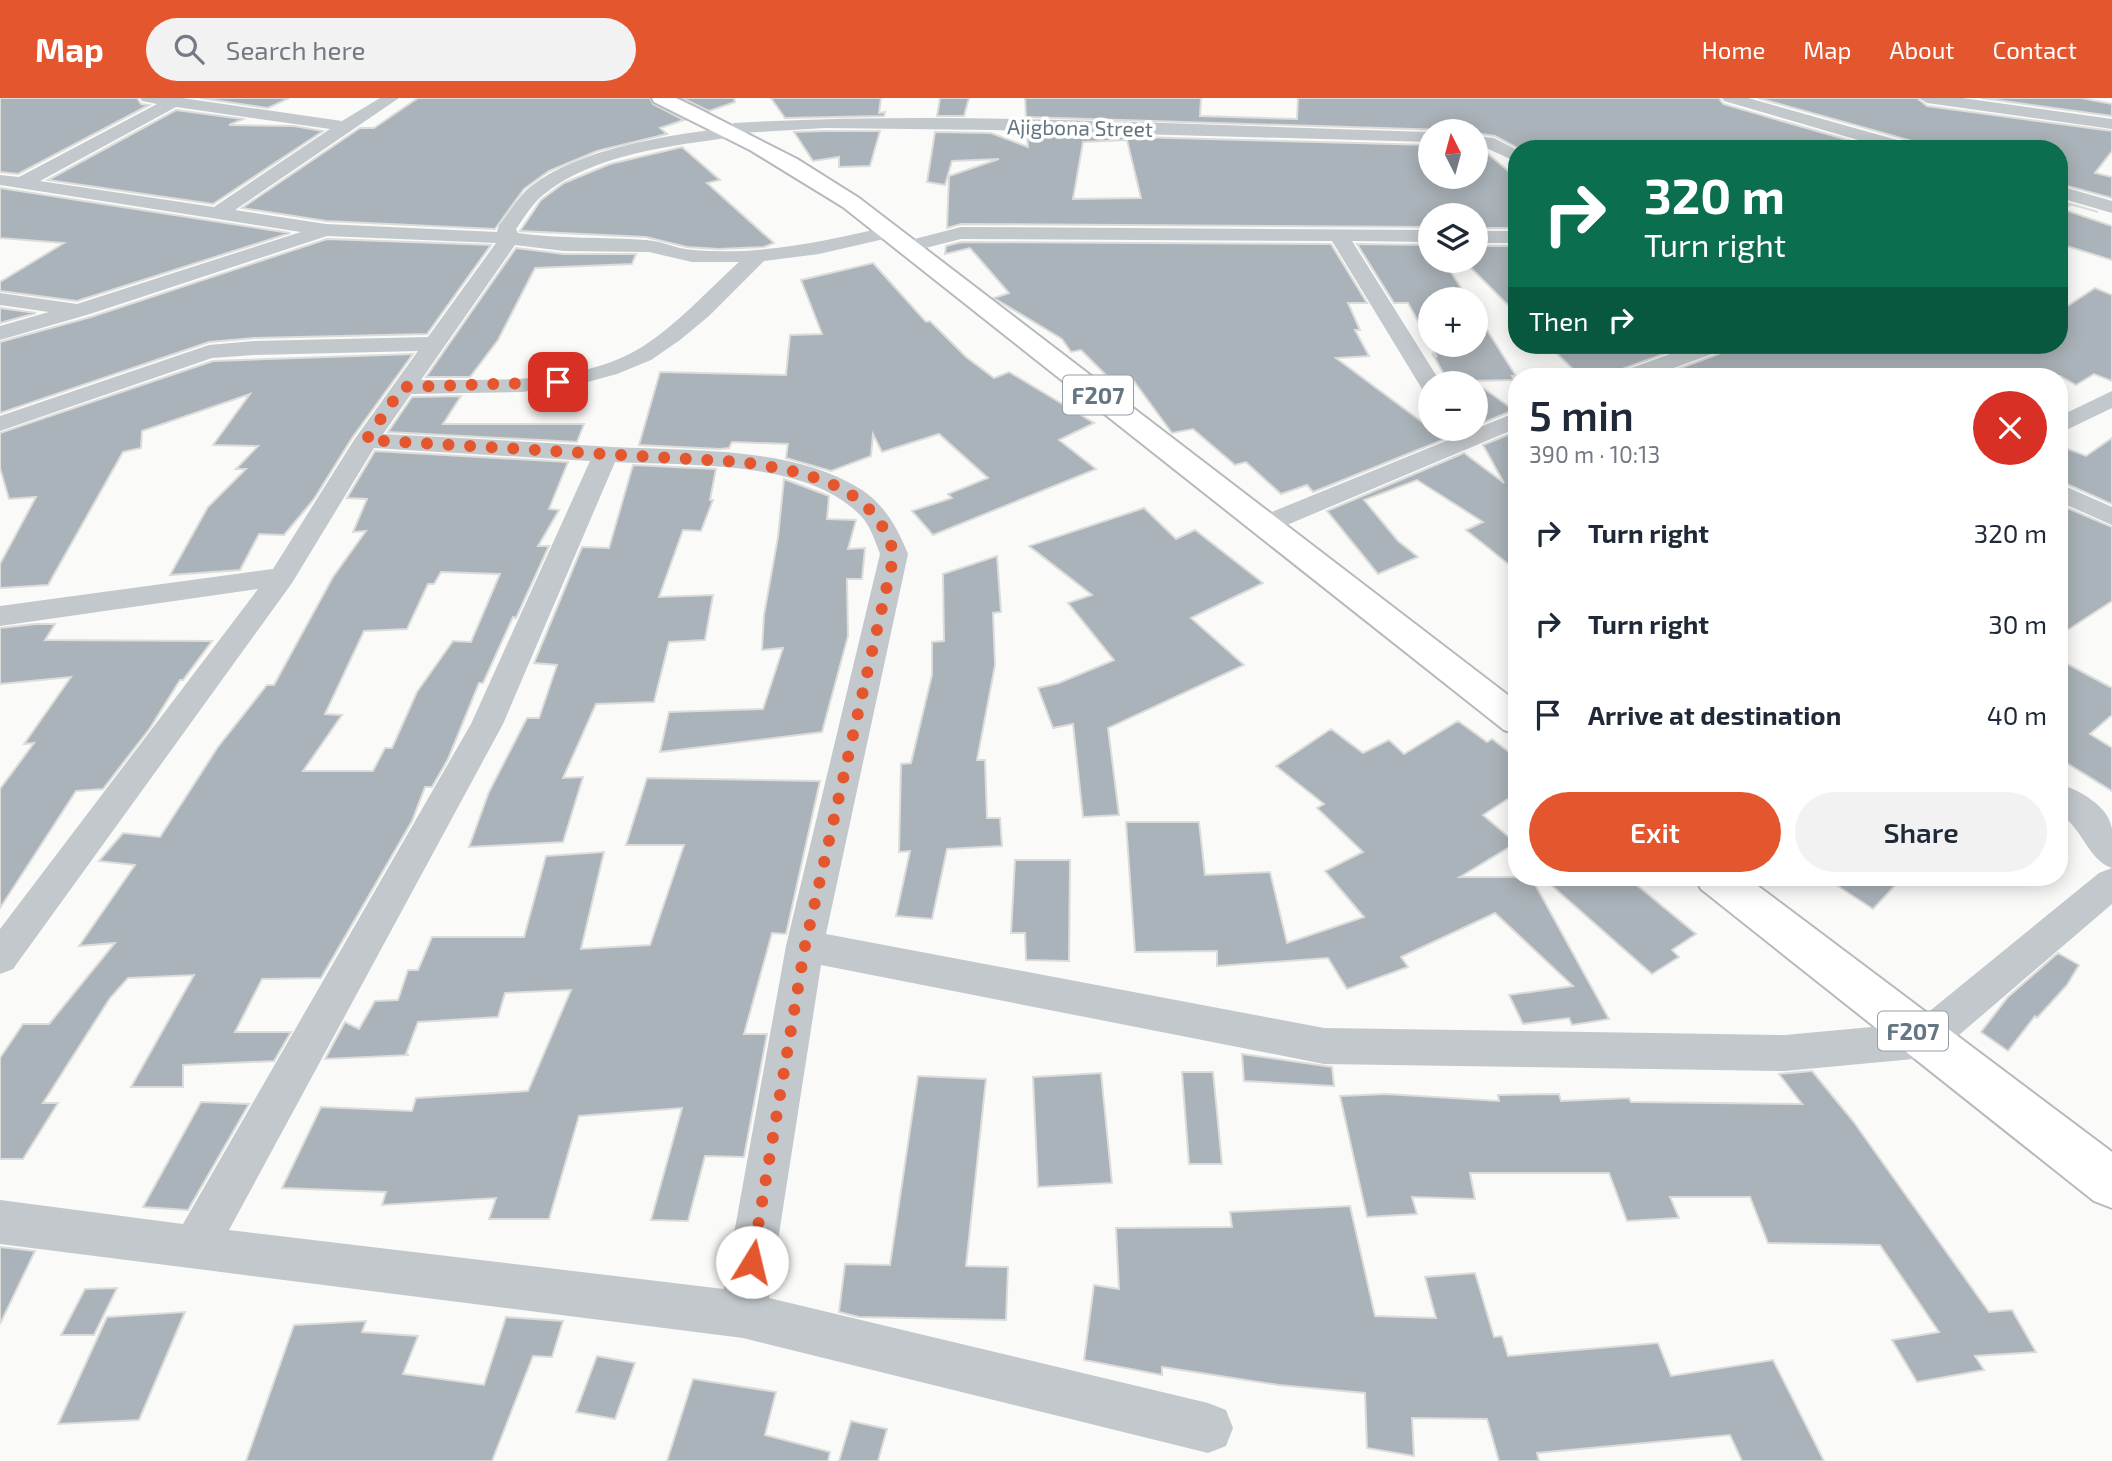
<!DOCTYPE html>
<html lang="en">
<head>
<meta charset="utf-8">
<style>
	body { margin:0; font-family:"Exo 2",sans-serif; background:#f2f2f3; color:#1f2937; height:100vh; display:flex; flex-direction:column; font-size:26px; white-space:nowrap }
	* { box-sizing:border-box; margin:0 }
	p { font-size:23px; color:#747a83 }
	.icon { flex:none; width:38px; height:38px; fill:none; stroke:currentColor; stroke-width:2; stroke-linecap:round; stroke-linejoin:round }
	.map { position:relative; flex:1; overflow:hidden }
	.details { position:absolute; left:1508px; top:270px; width:560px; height:518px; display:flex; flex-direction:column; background:#fff; border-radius:28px; box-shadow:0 4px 18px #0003 }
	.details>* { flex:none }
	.guide { position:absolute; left:1508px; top:42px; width:560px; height:214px; border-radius:28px; box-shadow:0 4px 18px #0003; background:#0b6e4f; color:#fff; overflow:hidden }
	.needle { width:46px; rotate:354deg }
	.tools { position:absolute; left:1418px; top:21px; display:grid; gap:14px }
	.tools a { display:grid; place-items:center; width:70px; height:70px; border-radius:50%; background:#fff; box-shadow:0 4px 18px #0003; font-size:35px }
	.pin { position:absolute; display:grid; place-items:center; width:60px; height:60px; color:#fff; margin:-30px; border-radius:14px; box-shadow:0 4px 10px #0006 }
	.me { position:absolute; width:77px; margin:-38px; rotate:9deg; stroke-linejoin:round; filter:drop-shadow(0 0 5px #0008) }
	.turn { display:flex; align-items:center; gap:24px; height:147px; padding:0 21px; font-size:32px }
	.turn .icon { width:91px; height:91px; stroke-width:2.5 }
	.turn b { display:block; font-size:49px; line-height:60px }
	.then { display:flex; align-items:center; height:66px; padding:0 21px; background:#0003; gap:14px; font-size:26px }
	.round { display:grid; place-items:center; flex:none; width:74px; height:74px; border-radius:37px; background:#f2f2f3 }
	.head { display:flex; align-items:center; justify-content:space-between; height:119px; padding:0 21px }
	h1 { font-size:42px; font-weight:600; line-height:52px }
	.button { display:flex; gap:14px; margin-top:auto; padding:14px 21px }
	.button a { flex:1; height:80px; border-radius:42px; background:#e4572e; color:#fff; font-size:28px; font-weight:600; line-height:80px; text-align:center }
	.button a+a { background:#f2f2f3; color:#1f2937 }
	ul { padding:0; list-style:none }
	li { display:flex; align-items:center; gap:21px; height:91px; padding:0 21px }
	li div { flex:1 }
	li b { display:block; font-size:26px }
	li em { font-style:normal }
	header { display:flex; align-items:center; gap:42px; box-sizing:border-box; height:98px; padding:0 35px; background:#e4572e; color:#fff }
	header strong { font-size:33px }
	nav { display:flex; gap:38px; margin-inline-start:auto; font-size:24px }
	.search { width:490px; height:63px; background:#f2f2f3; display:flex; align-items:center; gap:18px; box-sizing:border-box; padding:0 24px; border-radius:38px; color:#747a83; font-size:26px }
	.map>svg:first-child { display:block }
	.building { fill:#aab3b9; stroke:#dcdcda; stroke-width:2; fill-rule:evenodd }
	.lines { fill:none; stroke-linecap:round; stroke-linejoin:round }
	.primary-casing { stroke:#b5babe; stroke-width:4 }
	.street { fill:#c3c8cc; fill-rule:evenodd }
	.primary { fill:#fff; fill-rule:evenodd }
	.route { stroke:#e4572e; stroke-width:12; stroke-dasharray:0 21.6 }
	.labels { text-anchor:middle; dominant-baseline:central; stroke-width:7; stroke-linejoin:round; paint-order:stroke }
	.far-street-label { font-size:21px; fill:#657683; stroke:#fff }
	.shield { fill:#fff; stroke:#939fa8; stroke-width:2 }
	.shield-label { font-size:23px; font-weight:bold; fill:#657683 }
</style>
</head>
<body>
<header>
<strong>Map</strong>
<div class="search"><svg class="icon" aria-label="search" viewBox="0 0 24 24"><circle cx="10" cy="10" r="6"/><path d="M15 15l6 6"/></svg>Search here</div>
<nav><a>Home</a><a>Map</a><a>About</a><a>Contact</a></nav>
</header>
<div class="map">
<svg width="2112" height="1363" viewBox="0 0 2112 1363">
	<rect width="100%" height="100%" fill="#fafaf8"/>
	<path class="building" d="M 0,0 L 137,0 L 141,6 L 149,7 L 18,76 L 0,74 Z
		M 200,0 L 289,0 L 268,10 Z
		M 418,0 L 650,0 L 653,6 L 684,22 L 660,30 L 667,36 L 597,53 L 549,73 L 524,91 L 495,131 L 326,123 L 242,110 L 360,30 L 374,30 Z
		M 682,0 L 734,0 L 735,4 L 709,13 Z
		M 771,0 L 881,0 L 879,15 L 885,14 L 884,18 L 785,20 Z
		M 940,0 L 969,0 L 964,18 L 937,18 Z
		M 1025,0 L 1201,0 L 1200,18 L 1297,21 L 1298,0 L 1719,0 L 1723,6 L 1879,51 L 1519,51 L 1495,38 L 1475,35 L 1475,33 L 1026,19 Z
		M 1758,0 L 1917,0 L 1927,8 L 2112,33 L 2112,53 L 2095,75 L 2112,79 L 2112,100 L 2060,86 L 2060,51 L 1919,51 L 1916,44 Z
		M 1981,0 L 2081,0 L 2112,6 L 2112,18 Z
		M 176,12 L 243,21 L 229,27 L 294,28 L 323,33 L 213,106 L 48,82 Z
		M 825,33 L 880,33 L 870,68 L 839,69 L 839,59 L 813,63 L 794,34 Z
		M 935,34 L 991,35 L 1028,49 L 1027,36 L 1430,47 L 1430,79 L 1475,79 L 1475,51 L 1483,52 L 1517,80 L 1517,130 L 1475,130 L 1475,117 L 1430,117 L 1430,129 L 961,126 L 947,130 L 949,78 L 999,61 L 952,63 L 945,87 L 927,84 ZM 1127,42 L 1141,100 L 1073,101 L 1083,44 Z
		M 682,49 L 720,82 L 707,85 L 774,145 L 764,149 L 718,151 L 687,149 L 646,139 L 520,133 L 541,102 L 564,85 L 610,66 Z
		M 0,90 L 290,135 L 77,203 L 0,193 L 0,184 L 64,145 L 0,140 Z
		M 2060,103 L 2098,114 L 2070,106 L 2065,112 L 2112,128 L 2112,162 L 2060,146 Z
		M 327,141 L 491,147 L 427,236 L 254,240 L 209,244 L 0,315 L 0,244 L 91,219 Z
		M 961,144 L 1331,146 L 1367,205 L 1348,205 L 1360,232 L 1355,232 L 1369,258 L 1336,260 L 1445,341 L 1313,394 L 1307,387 L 1281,396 L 1246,364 L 1235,367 L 1193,331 L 1172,335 L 1133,282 L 1116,287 L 1081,252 L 1071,254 L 1062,241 L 994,200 L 1009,195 L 970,150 L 945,156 L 946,148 Z
		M 1357,146 L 1430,147 L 1430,163 L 1444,163 L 1468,201 L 1430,201 L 1430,245 L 1408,205 L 1394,205 Z
		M 1475,148 L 1517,148 L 1517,216 L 1464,163 L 1475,163 Z
		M 516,150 L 564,156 L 636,156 L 632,166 L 535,170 L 498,242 L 470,279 L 426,279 Z
		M 873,165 L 926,224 L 930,223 L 966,259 L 994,280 L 1009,274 L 1094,325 L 1059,342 L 1096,371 L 933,437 L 912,413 L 952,400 L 948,396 L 988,380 L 939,336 L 882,354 L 873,336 L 871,358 L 831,373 L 786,360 L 788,346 L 732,344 L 729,350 L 720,351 L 639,347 L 660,274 L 786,277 L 790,237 L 822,236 L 801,182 Z
		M 2095,190 L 2112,197 L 2112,283 L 2094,276 L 2076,287 L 2060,278 L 1659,278 L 1724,254 L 1729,247 L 2060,247 L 2060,213 Z
		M 0,210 L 36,215 L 0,225 Z
		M 1475,213 L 1516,278 L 1512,278 L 1514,282 L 1473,283 L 1514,312 L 1475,328 L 1475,285 L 1449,285 L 1432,255 L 1437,259 L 1431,247 L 1475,247 Z
		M 1548,247 L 1688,247 L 1622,271 L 1616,278 L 1580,278 Z
		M 413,256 L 352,340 L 314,401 L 284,437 L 259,436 L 240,472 L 170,477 L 208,409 L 246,371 L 236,371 L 258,348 L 213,347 L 250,296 L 142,333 L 141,350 L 123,354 L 48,487 L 0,490 L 0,466 L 36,399 L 9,401 L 0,370 L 0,335 L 213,263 Z
		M 461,298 L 443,326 L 584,326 L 577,344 L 388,334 L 412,299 Z
		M 1517,333 L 1517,473 L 1466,432 L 1483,424 L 1417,382 L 1364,402 L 1398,443 L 1418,459 L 1378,476 L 1327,413 L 1464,355 L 1504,385 L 1483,347 Z
		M 2112,340 L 2112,406 L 2060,383 L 2060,348 L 2086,358 Z
		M 375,353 L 568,364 L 549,411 L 559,412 L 538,448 L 549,448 L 516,520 L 513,519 L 483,585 L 479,585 L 448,661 L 432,689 L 425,689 L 412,723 L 321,880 L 262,881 L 235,934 L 291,934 L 274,963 L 183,967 L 183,989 L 131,989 L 194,877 L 128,880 L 110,900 L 43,1005 L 58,1005 L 23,1061 L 0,1061 L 0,960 L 23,926 L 49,926 L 115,845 L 79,848 L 135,767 L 99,763 L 123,735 L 160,739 L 218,649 L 267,587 L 274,587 L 333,479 L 366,433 L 353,434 L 367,401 L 347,400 ZM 441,474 L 500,476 L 471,544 L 453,543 L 417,594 L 392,650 L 385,650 L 373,673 L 303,673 L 342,617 L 325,616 L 364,533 L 407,531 L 428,486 L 434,486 Z
		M 633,367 L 716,371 L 710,402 L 713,402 L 701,433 L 683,432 L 659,499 L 713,497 L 705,542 L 669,544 L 654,604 L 596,606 L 563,680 L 583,679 L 563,744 L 469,749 L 489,694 L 527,620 L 539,620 L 557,567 L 534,565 L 582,449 L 609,450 Z
		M 784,381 L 829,398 L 827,421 L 856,422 L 848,451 L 865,450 L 862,481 L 847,481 L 848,538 L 822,634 L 660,654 L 669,614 L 763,611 L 783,550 L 762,552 L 764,517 L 778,439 Z
		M 2060,407 L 2112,429 L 2112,503 L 2060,537 Z
		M 1144,410 L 1176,441 L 1195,432 L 1263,485 L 1191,520 L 1244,567 L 1108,630 L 1119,717 L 1083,719 L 1073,626 L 1053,630 L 1038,590 L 1059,585 L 1114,562 L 1068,505 L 1092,497 L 1029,448 Z
		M 997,458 L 1001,514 L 993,515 L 995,567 L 977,662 L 985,662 L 987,720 L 1000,720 L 1002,748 L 947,751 L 932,821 L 896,818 L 910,753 L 899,754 L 901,666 L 911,665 L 932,577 L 932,544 L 944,543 L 943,476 Z
		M 36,526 L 55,526 L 45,542 L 212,543 L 183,582 L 180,582 L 150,630 L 103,691 L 76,693 L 0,810 L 0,691 L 34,645 L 24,646 L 71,579 L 0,586 L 0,530 Z
		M 2060,562 L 2112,590 L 2112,617 L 2090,636 L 2112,650 L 2112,693 L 2060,661 Z
		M 1458,623 L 1487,644 L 1492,641 L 1517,660 L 1517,695 L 1483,717 L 1516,745 L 1460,779 L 1531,779 L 1609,921 L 1572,927 L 1569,920 L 1523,926 L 1509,897 L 1573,888 L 1495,815 L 1401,859 L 1408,869 L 1347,891 L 1328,860 L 1217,868 L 1217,853 L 1135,854 L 1126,724 L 1199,724 L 1205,777 L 1270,774 L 1287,845 L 1364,819 L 1325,773 L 1363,754 L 1317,710 L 1324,706 L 1276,668 L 1331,631 L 1363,655 L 1389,642 L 1404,656 Z
		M 647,680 L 820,683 L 786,836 L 772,835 L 744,936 L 767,936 L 744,1059 L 705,1058 L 688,1123 L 651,1122 L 682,1010 L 579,1018 L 549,1121 L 489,1121 L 496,1100 L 382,1107 L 386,1094 L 282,1090 L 321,1009 L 412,1013 L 416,1000 L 528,993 L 571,892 L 505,895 L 498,919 L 418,924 L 406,956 L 409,957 L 325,961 L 345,924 L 359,931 L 375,903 L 398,902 L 408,872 L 418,872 L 432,839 L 524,839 L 546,758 L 604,754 L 581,851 L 650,847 L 684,747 L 626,747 Z
		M 1015,762 L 1070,762 L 1069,863 L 1026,862 L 1025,835 L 1011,835 Z
		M 1542,779 L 1627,779 L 1696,836 L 1672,852 L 1679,859 L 1652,876 Z
		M 1824,779 L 1903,779 L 1873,811 Z
		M 2058,855 L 2079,867 L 2067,887 L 2037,920 L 2035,918 L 2008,953 L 1981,934 L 2008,899 Z
		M 1242,956 L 1332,969 L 1334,988 L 1244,983 Z
		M 1812,973 L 1853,1023 L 1989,1214 L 2012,1212 L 2036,1254 L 1975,1258 L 1984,1272 L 1917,1284 L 1892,1242 L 1939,1234 L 1880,1147 L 1768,1145 L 1750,1099 L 1670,1099 L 1679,1120 L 1627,1123 L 1609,1075 L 1470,1075 L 1475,1101 L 1412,1099 L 1417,1116 L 1367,1119 L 1340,998 L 1386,996 L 1499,1003 L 1498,997 L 1559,996 L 1561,1003 L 1629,1000 L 1631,1004 L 1802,1006 L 1779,976 Z
		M 1182,974 L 1213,974 L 1222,1066 L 1189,1066 Z
		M 1101,975 L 1112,1085 L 1038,1089 L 1033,979 Z
		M 918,978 L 986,981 L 966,1168 L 1008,1169 L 1006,1222 L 859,1219 L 839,1214 L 845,1166 L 890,1167 Z
		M 201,1004 L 249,1006 L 188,1112 L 143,1109 Z
		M 1350,1108 L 1375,1218 L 1436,1220 L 1425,1179 L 1475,1175 L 1494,1239 L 1502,1238 L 1508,1258 L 1658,1245 L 1671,1278 L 1773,1262 L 1824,1363 L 1742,1363 L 1730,1337 L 1537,1355 L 1539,1363 L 1499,1363 L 1487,1321 L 1412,1320 L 1414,1358 L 1367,1350 L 1365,1295 L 1279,1287 L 1162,1269 L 1162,1277 L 1084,1262 L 1094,1187 L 1119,1191 L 1116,1130 L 1232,1129 L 1230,1114 Z
		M 0,1149 L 35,1153 L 0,1226 Z
		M 117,1190 L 94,1237 L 61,1237 L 85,1191 Z
		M 185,1214 L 139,1322 L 58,1326 L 107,1219 Z
		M 506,1219 L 563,1223 L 552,1259 L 533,1258 L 492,1363 L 246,1363 L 294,1227 L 366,1223 L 362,1234 L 418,1238 L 403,1276 L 484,1287 Z
		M 597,1258 L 635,1265 L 615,1321 L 576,1314 Z
		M 693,1281 L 776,1294 L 765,1337 L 830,1354 L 828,1363 L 667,1363 Z
		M 851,1323 L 887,1331 L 878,1363 L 839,1363 Z"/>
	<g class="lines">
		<g class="primary-casing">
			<path id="primary" d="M 652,0 L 676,0 L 699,11 L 797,61 L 859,100 L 1517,604 L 1517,636 L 1504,632 L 843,109 L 750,52 L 654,4 Z
				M 1695,779 L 1746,779 L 2112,1054 L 2112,1110 L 2094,1103 L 1701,791 Z"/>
		</g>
		<path class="street" d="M 140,0 L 182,0 L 342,23 L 380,0 L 399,0 L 235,112 L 326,126 L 497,134 L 499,127 C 509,115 518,99 530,89 C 580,50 664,38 726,30 L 734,25 C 965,12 1198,28 1430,34 L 1430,44 L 992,32 L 825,30 L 741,35 L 733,39 C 671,48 593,56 543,97 C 532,106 524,120 516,131 L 518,135 C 561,141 603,139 646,142 C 662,143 677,151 693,152 C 760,158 826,143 890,128 L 900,134 L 897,138 L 819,156 L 764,163 L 709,218 L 680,242 L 651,262 L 617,276 L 580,286 L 522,294 L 411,296 L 383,336 C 459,340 536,344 612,349 C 690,353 794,348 862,392 C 885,407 898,431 908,456 L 826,836 L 1324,930 L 1785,937 L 1915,925 L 2099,775 L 2112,770 L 2112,806 L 1938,955 L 1924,960 L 1785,973 L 1324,966 L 821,867 L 769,1200 L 1208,1305 L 1226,1312 L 1233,1330 L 1226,1348 L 1208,1355 L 743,1240 L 0,1146 L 0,1102 L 183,1126 L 471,626 L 590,363 L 374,350 L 292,485 L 13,871 L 0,876 L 0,831 L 258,491 L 0,528 L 0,508 L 273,471 L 354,342 L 418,253 L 254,257 L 212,260 L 0,333 L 0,318 L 209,247 L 254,243 L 428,239 L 496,145 L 327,138 L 90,216 L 0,242 L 0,228 L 49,214 L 0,207 L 0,195 L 77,206 L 301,134 L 0,87 L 0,77 L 19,79 L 157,6 L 142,3 ZM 176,9 L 330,31 L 214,109 L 40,83 ZM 515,147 L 564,153 L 649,154 L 692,164 L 739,164 C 707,193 679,225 642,249 C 578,288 492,281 421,282 ZM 615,364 C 688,368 807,361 861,418 C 871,429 875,443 880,456 L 786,848 L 724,1191 L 229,1132 L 503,626 Z
			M 1722,0 L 1748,0 L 1915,47 L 1917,51 L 1889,51 L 1724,3 Z
			M 1919,0 L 1962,0 L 2112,21 L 2112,31 L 1927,5 Z
			M 1475,38 L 1494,40 L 1517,52 L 1517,64 L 1484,49 L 1475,48 Z
			M 2060,88 L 2112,103 L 2112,115 L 2060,100 Z
			M 961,129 L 1430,132 L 1430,144 L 1352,143 L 1441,285 L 1430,285 L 1430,293 L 1422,291 L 1332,143 L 961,141 L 906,155 L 899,153 L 896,149 L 899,145 Z
			M 1475,133 L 1517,133 L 1517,145 L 1475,145 Z
			M 1695,247 L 1726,247 L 1723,252 L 1652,278 L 1619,278 L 1623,273 Z
			M 2112,293 L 2112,310 L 2060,335 L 2060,318 Z
			M 1517,314 L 1517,330 L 1275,432 L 1266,434 L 1257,432 L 1253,426 L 1257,420 Z
			M 2060,386 L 2112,409 L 2112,427 L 2060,404 Z
			M 2060,686 C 2079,692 2109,708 2112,731 C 2112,744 2112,757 2112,770 C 2088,762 2083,731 2060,716 Z"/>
		<use href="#primary" class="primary"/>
	</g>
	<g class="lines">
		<path class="route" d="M 558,284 L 403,289 L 366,342 L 742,364 C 806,374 876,386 894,457 L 805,848 L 752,1164"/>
	</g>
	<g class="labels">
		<g class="far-street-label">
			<text transform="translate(1080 29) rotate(1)">Ajigbona Street</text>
		</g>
		<g class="shield">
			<rect x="1063" y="277.5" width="70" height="39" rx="5"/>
			<rect x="1878" y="913.5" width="70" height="39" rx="5"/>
		</g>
		<g class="shield-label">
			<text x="1098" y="297">F207</text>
			<text x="1913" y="933">F207</text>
		</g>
	</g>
</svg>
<div class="tools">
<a><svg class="needle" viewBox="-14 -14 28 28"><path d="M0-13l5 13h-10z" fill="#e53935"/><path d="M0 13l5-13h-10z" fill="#747a83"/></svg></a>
<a><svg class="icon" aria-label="layers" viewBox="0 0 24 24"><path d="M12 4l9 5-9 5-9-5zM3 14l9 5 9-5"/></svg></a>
<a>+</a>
<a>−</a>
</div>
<div class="pin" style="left:558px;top:284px;background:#d93025"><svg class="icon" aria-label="arrive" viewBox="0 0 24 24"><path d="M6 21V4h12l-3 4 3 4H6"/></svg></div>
<svg class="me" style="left:752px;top:1164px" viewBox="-20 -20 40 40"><circle r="19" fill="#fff"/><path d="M0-13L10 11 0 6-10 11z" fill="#e4572e"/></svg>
<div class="guide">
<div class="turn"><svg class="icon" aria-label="right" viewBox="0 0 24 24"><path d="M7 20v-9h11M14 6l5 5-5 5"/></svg><div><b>320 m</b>Turn right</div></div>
<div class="then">Then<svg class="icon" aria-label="right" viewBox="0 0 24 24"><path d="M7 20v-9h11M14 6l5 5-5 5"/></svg></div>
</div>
<section class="details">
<div class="head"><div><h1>5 min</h1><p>390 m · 10:13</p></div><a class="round" style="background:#d93025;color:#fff"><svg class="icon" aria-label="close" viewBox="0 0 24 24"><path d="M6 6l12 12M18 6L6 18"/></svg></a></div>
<ul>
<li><svg class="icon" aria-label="right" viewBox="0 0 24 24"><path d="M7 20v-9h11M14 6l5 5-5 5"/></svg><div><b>Turn right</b></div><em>320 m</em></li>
<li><svg class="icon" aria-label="right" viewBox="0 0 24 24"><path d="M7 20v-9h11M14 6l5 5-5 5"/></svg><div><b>Turn right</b></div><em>30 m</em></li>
<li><svg class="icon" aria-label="arrive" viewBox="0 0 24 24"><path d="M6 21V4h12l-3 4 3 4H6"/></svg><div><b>Arrive at destination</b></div><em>40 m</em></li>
</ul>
<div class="button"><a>Exit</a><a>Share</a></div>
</section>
</div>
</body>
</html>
